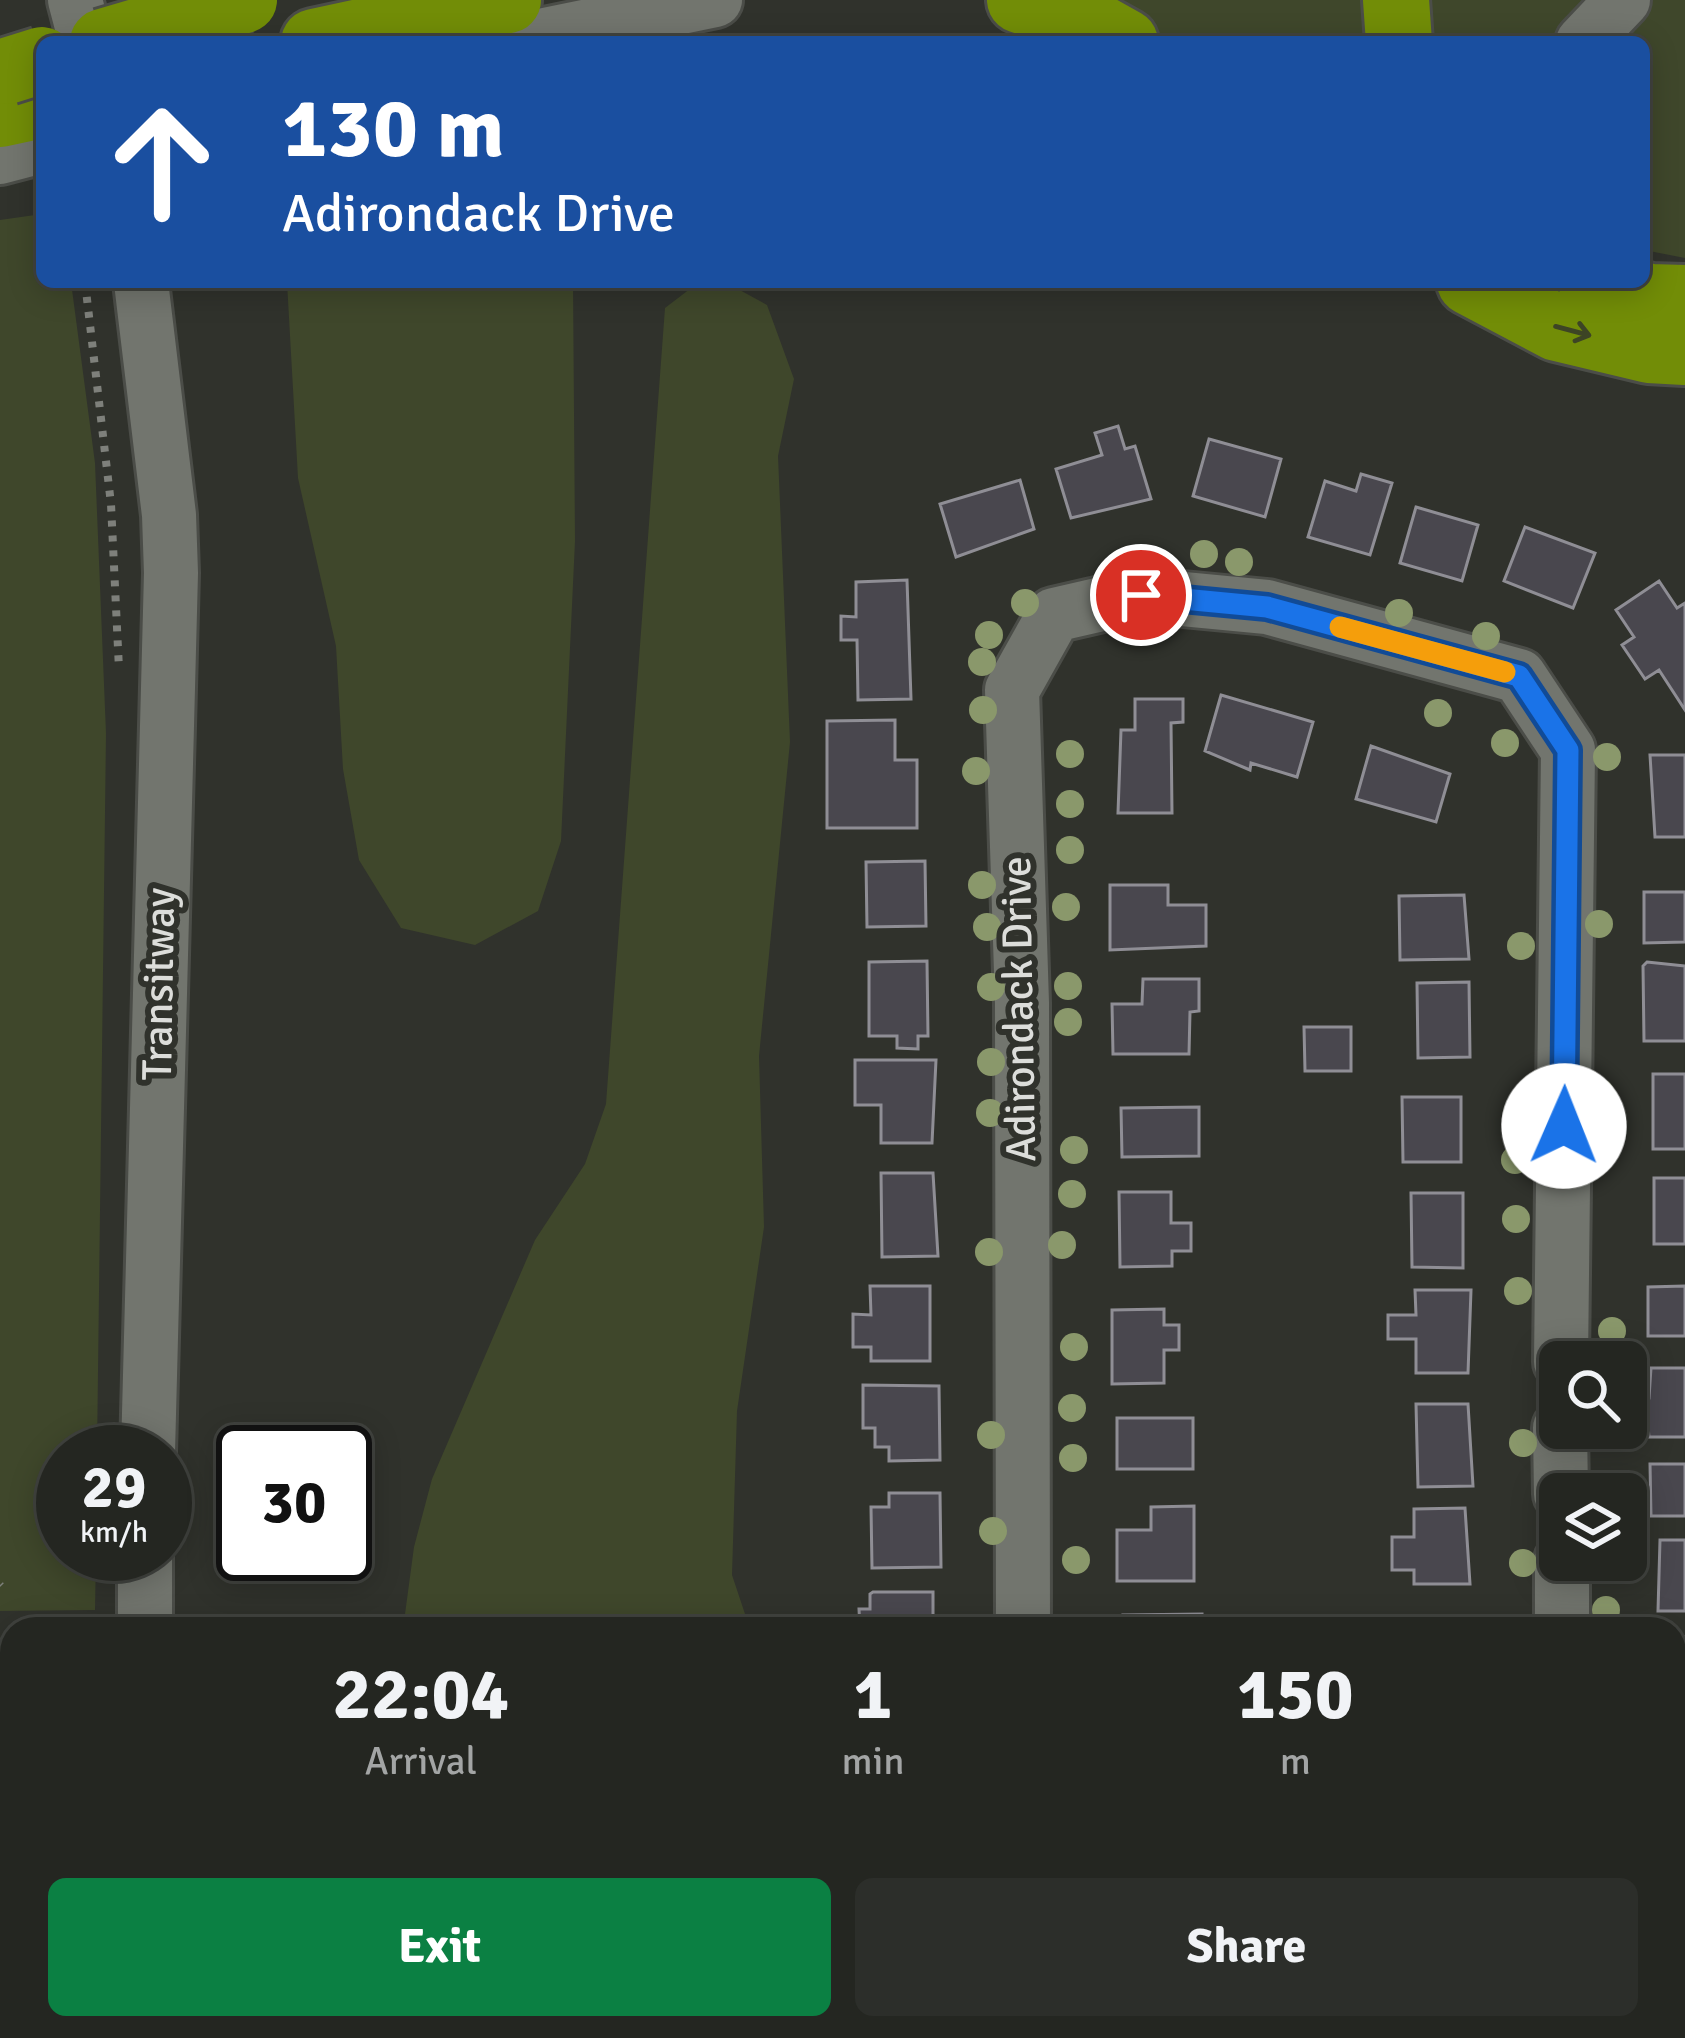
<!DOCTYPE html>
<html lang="en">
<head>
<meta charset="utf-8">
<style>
	body { margin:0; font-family:Signika,sans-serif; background:#2c2e2a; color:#f1f3f6; height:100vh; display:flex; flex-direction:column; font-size:45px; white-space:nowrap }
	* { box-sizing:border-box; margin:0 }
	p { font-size:39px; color:#a3a5a5 }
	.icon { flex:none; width:66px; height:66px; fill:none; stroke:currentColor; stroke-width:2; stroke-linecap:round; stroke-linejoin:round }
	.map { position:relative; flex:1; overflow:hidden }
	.sheet { position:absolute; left:0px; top:1617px; width:1686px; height:423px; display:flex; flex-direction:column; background:#242621; border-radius:36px 36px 0 0; box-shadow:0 6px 30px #0003,0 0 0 3px #41433f }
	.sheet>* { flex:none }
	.guide { position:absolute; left:36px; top:36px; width:1614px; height:252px; border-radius:18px; box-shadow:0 6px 30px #0003,0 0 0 3px #41433f; background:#1a4fa0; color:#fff; overflow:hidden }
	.tools { position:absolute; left:1539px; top:1341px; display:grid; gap:24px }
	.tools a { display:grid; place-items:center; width:108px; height:108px; border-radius:18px; background:#242621; box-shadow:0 6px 30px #0003,0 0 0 3px #41433f; font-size:60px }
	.speed { position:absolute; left:36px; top:1425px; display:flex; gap:24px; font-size:60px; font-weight:700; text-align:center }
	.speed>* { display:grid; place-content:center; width:156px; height:156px; border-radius:50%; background:#242621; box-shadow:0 6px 30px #0003,0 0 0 3px #41433f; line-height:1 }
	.speed small { font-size:30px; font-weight:400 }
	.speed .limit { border:6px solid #111; border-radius:18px; background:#fff; color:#111 }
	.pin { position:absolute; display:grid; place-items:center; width:102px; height:102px; color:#fff; margin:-51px; border:6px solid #fff; border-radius:50%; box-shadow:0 3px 12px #0007 }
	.me { position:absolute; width:132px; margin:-66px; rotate:1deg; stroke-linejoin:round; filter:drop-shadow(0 0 9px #0008) }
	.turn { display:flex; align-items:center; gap:42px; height:252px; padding:0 48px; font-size:54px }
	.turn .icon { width:156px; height:156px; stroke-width:2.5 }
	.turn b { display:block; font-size:84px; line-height:102px }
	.eta { display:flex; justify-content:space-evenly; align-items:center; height:204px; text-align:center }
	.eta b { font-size:72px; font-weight:800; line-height:84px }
	.action { display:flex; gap:24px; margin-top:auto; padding:24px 48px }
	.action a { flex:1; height:138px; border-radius:18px; background:#0b8043; color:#fff; font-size:48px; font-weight:800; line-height:138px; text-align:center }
	.action a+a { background:#2c2e2a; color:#f1f3f6 }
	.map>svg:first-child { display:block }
	.green { fill:#3f472b }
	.building { fill:#49474e; stroke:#8f8e95; stroke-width:3 }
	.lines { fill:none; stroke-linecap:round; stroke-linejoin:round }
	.minor-casing { stroke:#4b4d48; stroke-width:60 }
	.highway-casing { stroke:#4b4d48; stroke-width:72 }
	.path { stroke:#7e807b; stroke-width:8; stroke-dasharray:6 9; stroke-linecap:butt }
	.minor { stroke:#72756e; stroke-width:54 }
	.highway { stroke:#728d07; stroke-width:66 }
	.highway-bridge-casing { stroke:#4b4d48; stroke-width:72; stroke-linecap:butt }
	.highway-bridge { stroke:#728d07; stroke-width:66 }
	.tree { fill:#8a986b }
	.oneway { stroke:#3d4425 }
	.route-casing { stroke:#114b97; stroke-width:30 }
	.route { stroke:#1a73e8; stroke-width:21 }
	.slow { stroke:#f59e0b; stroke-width:21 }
	.labels { text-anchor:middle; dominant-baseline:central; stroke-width:12; stroke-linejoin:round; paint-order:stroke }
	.street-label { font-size:42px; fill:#dcddda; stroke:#30322c }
</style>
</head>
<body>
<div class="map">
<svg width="1685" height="2038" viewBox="0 0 1685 2038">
	<rect width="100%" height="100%" fill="#30322c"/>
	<path class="green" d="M 1090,0 L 1375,0 L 1380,42 L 1168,42 Z
		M 1430,0 L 1601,0 L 1565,42 L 1431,42 Z
		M 1644,0 L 1685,0 L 1685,258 L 1644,250 L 1644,42 L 1600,42 Z
		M 42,214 L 42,282 L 71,282 L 95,463 L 106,733 L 97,1452 L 63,1452 L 63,1554 L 96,1554 L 95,1610 L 0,1611 L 0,220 Z
		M 287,282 L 573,282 L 575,541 L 561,841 L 538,911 L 475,945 L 401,928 L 359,860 L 343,769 L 336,646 L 298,478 Z
		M 699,282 L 725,282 L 767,305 L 794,379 L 778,456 L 790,742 L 759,1056 L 764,1227 L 737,1411 L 732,1575 L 750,1629 L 403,1629 L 414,1547 L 432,1479 L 535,1240 L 585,1164 L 606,1104 L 665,308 Z
		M 426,2028 L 783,2028 L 784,2038 L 459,2038 Z"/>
	<path class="building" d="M 1118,426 L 1125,449 L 1135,446 L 1151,499 L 1071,518 L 1056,469 L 1102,455 L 1095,433 Z
		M 1209,439 L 1281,459 L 1265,517 L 1193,496 Z
		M 1361,474 L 1392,483 L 1370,555 L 1308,537 L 1325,481 L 1356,491 Z
		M 1020,480 L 1034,529 L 956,557 L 940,504 Z
		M 1416,507 L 1478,525 L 1462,581 L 1400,563 Z
		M 1525,527 L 1595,553 L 1573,608 L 1504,581 Z
		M 907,580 L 911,699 L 858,700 L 857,640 L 841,640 L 841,616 L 856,617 L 856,582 Z
		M 1659,581 L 1677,608 L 1685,603 L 1685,710 L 1659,670 L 1645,679 L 1622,645 L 1634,637 L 1616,610 Z
		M 1221,695 L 1313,722 L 1297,777 L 1251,763 L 1250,770 L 1205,751 Z
		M 1135,699 L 1183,699 L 1183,722 L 1171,723 L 1172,813 L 1118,813 L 1121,730 L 1135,730 Z
		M 895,720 L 895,760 L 917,760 L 917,828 L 827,828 L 827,721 Z
		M 1371,746 L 1450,774 L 1436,822 L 1356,799 Z
		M 1650,755 L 1685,755 L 1685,837 L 1655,837 Z
		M 925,861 L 926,926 L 867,927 L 866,862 Z
		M 1110,885 L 1168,885 L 1168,905 L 1206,905 L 1206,946 L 1110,950 Z
		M 1644,892 L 1685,892 L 1685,942 L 1644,943 Z
		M 1464,895 L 1469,959 L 1400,960 L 1399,896 Z
		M 927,961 L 928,1036 L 918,1036 L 918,1049 L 897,1048 L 897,1036 L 869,1036 L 869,962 Z
		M 1647,962 L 1685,966 L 1685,1041 L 1644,1041 L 1643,966 Z
		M 1143,979 L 1199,979 L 1199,1011 L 1190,1012 L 1189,1054 L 1113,1054 L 1112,1004 L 1142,1004 Z
		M 1469,982 L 1470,1057 L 1418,1058 L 1417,983 Z
		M 1304,1027 L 1351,1027 L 1351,1071 L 1305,1071 Z
		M 855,1060 L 936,1060 L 932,1143 L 881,1143 L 881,1105 L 855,1105 Z
		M 1653,1074 L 1685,1074 L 1685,1149 L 1653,1149 Z
		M 1402,1097 L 1461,1097 L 1461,1162 L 1403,1162 Z
		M 1199,1107 L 1199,1156 L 1122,1157 L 1121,1108 Z
		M 881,1173 L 933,1173 L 938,1256 L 882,1257 Z
		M 1654,1178 L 1685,1178 L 1685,1244 L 1654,1244 Z
		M 1119,1192 L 1171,1192 L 1171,1223 L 1191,1223 L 1191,1251 L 1172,1251 L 1172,1266 L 1120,1267 Z
		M 1411,1193 L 1463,1193 L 1463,1268 L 1412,1267 Z
		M 870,1286 L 930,1286 L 930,1361 L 871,1361 L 871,1347 L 853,1347 L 853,1314 L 871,1315 Z
		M 1685,1286 L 1685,1336 L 1648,1336 L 1648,1287 Z
		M 1415,1290 L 1471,1290 L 1468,1373 L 1416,1373 L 1416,1339 L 1388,1339 L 1388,1315 L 1416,1315 Z
		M 1164,1309 L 1164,1325 L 1179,1325 L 1179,1350 L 1164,1350 L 1164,1383 L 1112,1384 L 1112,1310 Z
		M 1651,1368 L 1685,1368 L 1685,1437 L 1649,1437 L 1645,1398 L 1649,1398 Z
		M 863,1385 L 939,1386 L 940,1460 L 889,1461 L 889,1447 L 875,1447 L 875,1428 L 863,1428 Z
		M 1416,1404 L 1468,1404 L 1473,1486 L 1418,1487 Z
		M 1117,1418 L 1193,1418 L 1193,1469 L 1117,1469 Z
		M 1650,1464 L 1685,1464 L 1685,1516 L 1651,1516 Z
		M 889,1493 L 940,1493 L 941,1567 L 872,1568 L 871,1507 L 889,1507 Z
		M 1194,1506 L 1194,1581 L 1117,1581 L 1117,1530 L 1151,1530 L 1151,1507 Z
		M 1465,1508 L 1470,1584 L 1414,1584 L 1414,1570 L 1392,1570 L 1392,1537 L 1414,1537 L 1414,1509 Z
		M 1660,1540 L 1685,1540 L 1685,1611 L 1658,1611 Z
		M 873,1592 L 933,1592 L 933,1629 L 860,1629 L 859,1609 L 870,1609 L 870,1594 Z
		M 1202,1614 L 1202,1629 L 1124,1629 L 1123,1615 Z
		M 1416,1616 L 1474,1616 L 1475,1629 L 1416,1629 Z
		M 1674,1637 L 1685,1637 L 1685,1687 L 1674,1687 Z
		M 1674,1713 L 1685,1713 L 1685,1781 L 1674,1781 Z
		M 1674,1800 L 1677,1807 L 1685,1807 L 1685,1877 L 1675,1877 L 1674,1873 Z
		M 1204,2028 L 1206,2038 L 1129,2038 L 1127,2029 Z"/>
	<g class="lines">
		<g class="minor-casing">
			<path id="minor" d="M 75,0 L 86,42
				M 511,42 L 715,0
				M 1583,42 L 1623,0
				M 0,157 L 42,146
				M 141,282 L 169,515 L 171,573 L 148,1452
				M 1560,1428 L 1561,1494
				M 145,1554 L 145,1629
				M 1562,1560 L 1562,1629
				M 1023,1629 L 1022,1003 L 1012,690 L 1054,615 L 1141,595 L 1267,607 L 1519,676 L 1568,750 L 1561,1362
				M 1674,2004 L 1685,1998
				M 1047,2028 L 1048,2038
				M 167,2038 L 167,2028
				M 1613,2038 L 1630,2028"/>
		</g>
		<g class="highway-casing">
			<path id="highway" d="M 1020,0 L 1098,27 L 1125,42
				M 1396,0 L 1399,42
				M 314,42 L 508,0
				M 0,114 L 42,105
				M 1470,282 L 1557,328 L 1649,350 L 1685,352
				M 1591,282 L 1650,297 L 1685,298"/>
		</g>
		<path class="path" d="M 85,282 L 111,504 L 119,669
			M 0,1585 L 1,1586"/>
		<use href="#minor" class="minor"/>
		<use href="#highway" class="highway"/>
		<g class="highway-bridge-casing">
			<path id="highway-bridge" d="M 103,42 L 244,0
				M 7,71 L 42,60"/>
		</g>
		<use href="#highway-bridge" class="highway-bridge"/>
	</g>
	<g class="tree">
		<circle cx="1204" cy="554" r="14"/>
		<circle cx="1239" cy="562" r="14"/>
		<circle cx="1025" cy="603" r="14"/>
		<circle cx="1399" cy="613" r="14"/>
		<circle cx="989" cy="635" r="14"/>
		<circle cx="1486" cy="636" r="14"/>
		<circle cx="982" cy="662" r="14"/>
		<circle cx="983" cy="710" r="14"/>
		<circle cx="1438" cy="713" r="14"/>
		<circle cx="1505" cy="743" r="14"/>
		<circle cx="1070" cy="754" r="14"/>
		<circle cx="1607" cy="757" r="14"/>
		<circle cx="976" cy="771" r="14"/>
		<circle cx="1070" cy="804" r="14"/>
		<circle cx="1070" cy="850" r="14"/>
		<circle cx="982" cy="885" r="14"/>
		<circle cx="1066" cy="907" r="14"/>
		<circle cx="1599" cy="924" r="14"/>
		<circle cx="987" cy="927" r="14"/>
		<circle cx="1521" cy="946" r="14"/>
		<circle cx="1068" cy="986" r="14"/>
		<circle cx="991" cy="987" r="14"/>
		<circle cx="1068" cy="1022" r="14"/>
		<circle cx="991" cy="1062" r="14"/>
		<circle cx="1600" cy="1093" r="14"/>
		<circle cx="990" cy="1113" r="14"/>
		<circle cx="1517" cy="1117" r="14"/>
		<circle cx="1074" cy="1150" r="14"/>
		<circle cx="1515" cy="1160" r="14"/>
		<circle cx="1072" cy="1194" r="14"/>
		<circle cx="1516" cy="1219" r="14"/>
		<circle cx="1062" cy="1245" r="14"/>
		<circle cx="989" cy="1252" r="14"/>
		<circle cx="1518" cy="1291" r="14"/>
		<circle cx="1612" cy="1331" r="14"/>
		<circle cx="1074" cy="1347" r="14"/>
		<circle cx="1072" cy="1408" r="14"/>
		<circle cx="991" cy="1435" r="14"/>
		<circle cx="1523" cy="1443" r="14"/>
		<circle cx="1073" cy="1458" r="14"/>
		<circle cx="993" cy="1531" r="14"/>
		<circle cx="1076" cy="1560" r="14"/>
		<circle cx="1523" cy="1563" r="14"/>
		<circle cx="1606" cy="1610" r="14"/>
	</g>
	<defs><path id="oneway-shaft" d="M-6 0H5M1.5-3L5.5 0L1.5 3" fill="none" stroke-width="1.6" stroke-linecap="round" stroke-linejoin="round" transform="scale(3)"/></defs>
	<use class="oneway" href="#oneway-shaft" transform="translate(1573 331) rotate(15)"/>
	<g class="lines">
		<g class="route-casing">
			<path id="route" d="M 1141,595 L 1267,607 L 1519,676 L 1568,750 L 1564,1126"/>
		</g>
		<use href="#route" class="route"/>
		<path class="slow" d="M 1340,627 L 1505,672"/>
	</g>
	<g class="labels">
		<g class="street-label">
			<text transform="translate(159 984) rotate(-89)">Transitway</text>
			<text transform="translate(1019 1009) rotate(-91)">Adirondack Drive</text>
		</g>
	</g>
</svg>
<div class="tools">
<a><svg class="icon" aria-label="search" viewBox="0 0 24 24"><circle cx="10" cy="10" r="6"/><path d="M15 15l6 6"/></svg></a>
<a><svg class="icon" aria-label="layers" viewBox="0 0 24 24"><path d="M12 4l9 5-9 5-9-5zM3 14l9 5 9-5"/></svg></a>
</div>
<div class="speed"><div>29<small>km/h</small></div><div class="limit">30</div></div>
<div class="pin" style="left:1141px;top:595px;background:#d93025"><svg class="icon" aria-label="arrive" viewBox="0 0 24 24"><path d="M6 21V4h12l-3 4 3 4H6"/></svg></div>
<svg class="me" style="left:1564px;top:1126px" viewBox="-20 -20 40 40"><circle r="19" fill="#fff"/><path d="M0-13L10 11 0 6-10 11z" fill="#1a73e8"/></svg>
<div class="guide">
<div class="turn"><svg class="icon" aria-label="ahead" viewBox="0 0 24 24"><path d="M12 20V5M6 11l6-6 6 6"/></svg><div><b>130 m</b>Adirondack Drive</div></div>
</div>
<section class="sheet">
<div class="eta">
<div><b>22:04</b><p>Arrival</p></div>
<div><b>1</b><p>min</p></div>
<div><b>150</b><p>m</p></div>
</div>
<div class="action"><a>Exit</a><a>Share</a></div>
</section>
</div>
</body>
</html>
